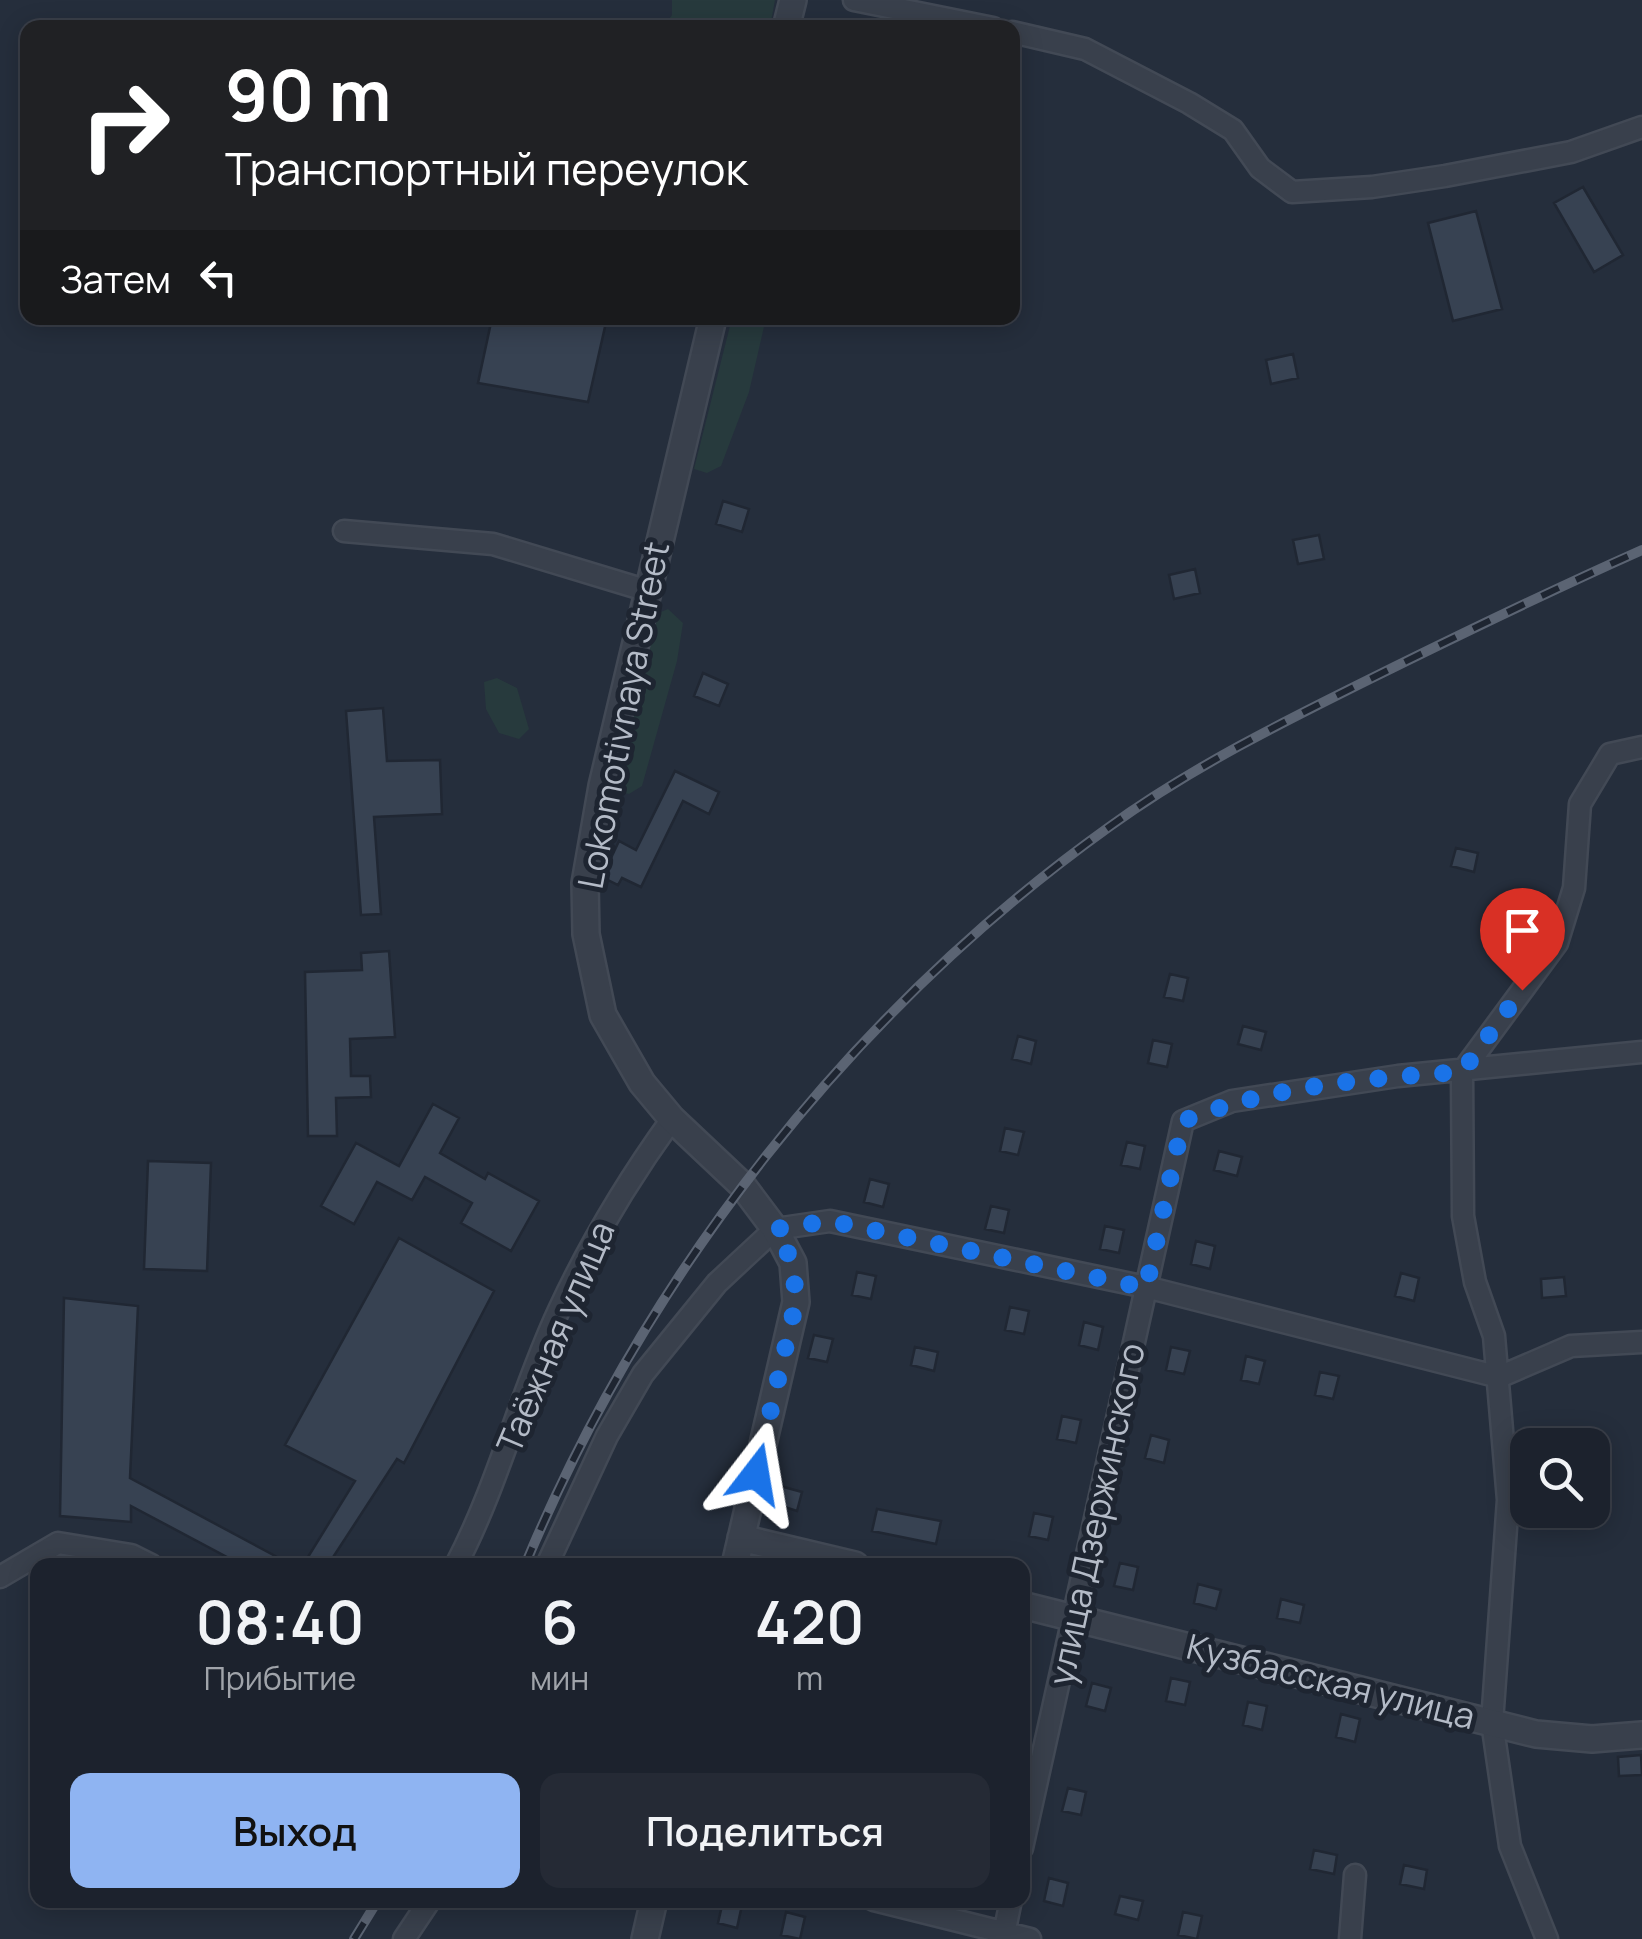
<!DOCTYPE html>
<html lang="ru">
<head>
<meta charset="utf-8">
<style>
	body { margin:0; font-family:Manrope,sans-serif; background:#252a35; color:#f1f3f6; height:100vh; display:flex; flex-direction:column; font-size:38px; white-space:nowrap }
	* { box-sizing:border-box; margin:0 }
	p { font-size:32px; color:#a0a4aa }
	.icon { flex:none; width:55px; height:55px; fill:none; stroke:currentColor; stroke-width:2; stroke-linecap:round; stroke-linejoin:round }
	.map { position:relative; flex:1; overflow:hidden }
	.details { position:absolute; left:30px; top:1558px; width:1000px; height:350px; display:flex; flex-direction:column; background:#1c222d; border-radius:20px; box-shadow:0 5px 25px #0003,0 0 0 2px #3a3f49 }
	.details>* { flex:none }
	.top-card { position:absolute; left:20px; top:20px; width:1000px; height:305px; border-radius:20px; box-shadow:0 5px 25px #0003,0 0 0 2px #3a3f49; background:#202124; color:#fff; overflow:hidden }
	.tools { position:absolute; left:1510px; top:1428px; display:grid; gap:20px }
	.tools a { display:grid; place-items:center; width:100px; height:100px; border-radius:20px; background:#1c222d; box-shadow:0 5px 25px #0003,0 0 0 2px #3a3f49; font-size:50px }
	.pin { position:absolute; display:grid; place-items:center; width:85px; height:85px; color:#fff; margin:-102px -42px; border-radius:50% 50% 50% 0; rotate:-45deg; box-shadow:0 0 10px #0007 }
	.pin .icon { rotate:45deg }
	.me { position:absolute; width:110px; margin:-55px; rotate:14deg; stroke-linejoin:round; filter:drop-shadow(0 0 8px #0008) }
	.turn { display:flex; align-items:center; gap:35px; height:210px; padding:0 40px; font-size:45px }
	.turn .icon { width:130px; height:130px; stroke-width:2.5 }
	.turn b { display:block; font-size:70px; line-height:85px }
	.then { display:flex; align-items:center; height:95px; padding:0 40px; background:#0003; gap:20px; font-size:38px }
	.eta { display:flex; justify-content:space-evenly; align-items:center; height:170px; text-align:center }
	.eta b { font-size:60px; font-weight:600; line-height:70px }
	.primary-button { display:flex; gap:20px; margin-top:auto; padding:20px 40px }
	.primary-button a { flex:1; height:115px; border-radius:20px; background:#8fb4f2; color:#111; font-size:40px; font-weight:600; line-height:115px; text-align:center }
	.primary-button a+a { background:#252a35; color:#f1f3f6 }
	.map>svg:first-child { display:block }
	.green { fill:#273a3d }
	.building { fill:#374252; stroke:#202733; stroke-width:2.5 }
	.lines { fill:none; stroke-linecap:round; stroke-linejoin:round }
	.minor-casing { stroke:#424955; stroke-width:25 }
	.tertiary-casing { stroke:#424955; stroke-width:30 }
	.minor { stroke:#39404c; stroke-width:20 }
	.tertiary { stroke:#39404c; stroke-width:25 }
	.rail-casing { stroke:#5b6473; stroke-width:10 }
	.rail { stroke:#1e2531; stroke-width:6; stroke-dasharray:19; stroke-linecap:butt }
	.route { stroke:#1a73e8; stroke-width:18; stroke-dasharray:0 32.4 }
	.labels { text-anchor:middle; dominant-baseline:central; stroke-width:10; stroke-linejoin:round; paint-order:stroke }
	.street-label { font-size:35px; fill:#b4bbc7; stroke:#1e2531 }
</style>
</head>
<body>
<div class="map">
<svg width="1642" height="1939" viewBox="0 0 1642 1939">
	<rect width="100%" height="100%" fill="#252e3c"/>
	<path class="green" d="M 672,0 L 775,0 L 770,27 L 663,27 L 672,15 Z
		M 732,318 L 766,318 L 749,392 L 721,466 L 707,473 L 694,469 Z
		M 668,609 L 683,623 L 677,661 L 642,786 L 629,794 L 602,786 L 639,621 Z
		M 497,678 L 517,688 L 529,729 L 519,739 L 499,733 L 486,709 L 484,682 Z"/>
	<path class="building" d="M 1583,187 L 1623,255 L 1594,272 L 1554,203 Z
		M 1476,211 L 1502,309 L 1453,321 L 1428,223 Z
		M 492,318 L 607,318 L 588,402 L 478,383 Z
		M 1293,354 L 1298,378 L 1271,384 L 1266,360 Z
		M 723,501 L 749,509 L 742,532 L 716,524 Z
		M 1319,535 L 1324,559 L 1298,564 L 1293,540 Z
		M 1195,569 L 1200,593 L 1174,599 L 1169,575 Z
		M 703,673 L 728,684 L 719,706 L 694,696 Z
		M 383,708 L 387,761 L 440,760 L 442,814 L 374,817 L 381,914 L 361,915 L 346,711 Z
		M 675,771 L 719,792 L 709,814 L 683,801 L 641,887 L 622,878 L 618,885 L 602,877 L 619,841 L 636,850 Z
		M 1456,848 L 1478,853 L 1474,872 L 1451,866 Z
		M 389,951 L 395,1037 L 350,1039 L 351,1076 L 370,1076 L 371,1097 L 336,1098 L 337,1136 L 308,1136 L 305,972 L 362,970 L 361,953 Z
		M 1170,974 L 1188,978 L 1183,1001 L 1164,997 Z
		M 1243,1026 L 1266,1032 L 1261,1050 L 1238,1044 Z
		M 1018,1036 L 1036,1041 L 1031,1064 L 1012,1059 Z
		M 1153,1040 L 1172,1044 L 1167,1067 L 1148,1063 Z
		M 433,1104 L 459,1118 L 440,1153 L 485,1179 L 488,1173 L 539,1201 L 511,1251 L 461,1223 L 472,1203 L 425,1177 L 412,1200 L 377,1182 L 354,1224 L 321,1206 L 356,1143 L 399,1166 Z
		M 1005,1128 L 1024,1132 L 1018,1155 L 1000,1151 Z
		M 1127,1142 L 1145,1146 L 1140,1169 L 1121,1165 Z
		M 1219,1151 L 1242,1157 L 1237,1176 L 1214,1170 Z
		M 148,1161 L 211,1163 L 207,1271 L 144,1269 Z
		M 870,1179 L 889,1184 L 883,1207 L 864,1202 Z
		M 991,1206 L 1009,1210 L 1004,1233 L 985,1229 Z
		M 1105,1226 L 1124,1230 L 1119,1253 L 1100,1249 Z
		M 399,1238 L 494,1291 L 404,1463 L 397,1459 L 328,1565 L 303,1565 L 355,1481 L 285,1445 Z
		M 1196,1241 L 1215,1246 L 1210,1269 L 1191,1264 Z
		M 857,1272 L 876,1276 L 871,1299 L 852,1295 Z
		M 1401,1273 L 1419,1278 L 1414,1301 L 1395,1296 Z
		M 1564,1277 L 1566,1296 L 1542,1298 L 1541,1279 Z
		M 64,1298 L 138,1306 L 130,1478 L 292,1565 L 242,1565 L 131,1506 L 131,1522 L 60,1516 Z
		M 1010,1307 L 1029,1311 L 1024,1334 L 1005,1330 Z
		M 1084,1322 L 1103,1327 L 1098,1350 L 1079,1345 Z
		M 814,1335 L 833,1339 L 827,1362 L 808,1358 Z
		M 915,1347 L 938,1352 L 934,1371 L 911,1365 Z
		M 1171,1347 L 1190,1351 L 1184,1374 L 1166,1370 Z
		M 1246,1356 L 1265,1361 L 1259,1384 L 1241,1380 Z
		M 1320,1372 L 1339,1376 L 1333,1399 L 1315,1395 Z
		M 1062,1416 L 1081,1420 L 1076,1443 L 1057,1439 Z
		M 1151,1435 L 1169,1440 L 1164,1463 L 1145,1458 Z
		M 780,1486 L 802,1492 L 797,1511 L 775,1504 Z
		M 877,1509 L 941,1521 L 936,1544 L 872,1531 Z
		M 1034,1513 L 1053,1517 L 1048,1540 L 1029,1536 Z
		M 1120,1563 L 1138,1567 L 1133,1590 L 1114,1586 Z
		M 1198,1584 L 1221,1590 L 1216,1609 L 1194,1603 Z
		M 1281,1599 L 1304,1605 L 1300,1623 L 1277,1618 Z
		M 1171,1678 L 1190,1682 L 1185,1705 L 1166,1701 Z
		M 1092,1683 L 1111,1688 L 1105,1711 L 1086,1706 Z
		M 1248,1702 L 1267,1706 L 1262,1730 L 1243,1725 Z
		M 1341,1714 L 1360,1719 L 1355,1742 L 1336,1737 Z
		M 1641,1755 L 1642,1775 L 1619,1776 L 1618,1757 Z
		M 1068,1788 L 1086,1792 L 1081,1815 L 1062,1811 Z
		M 1314,1850 L 1337,1855 L 1334,1874 L 1310,1869 Z
		M 1404,1865 L 1427,1870 L 1424,1889 L 1400,1884 Z
		M 1049,1878 L 1068,1883 L 1063,1906 L 1044,1901 Z
		M 1120,1896 L 1143,1901 L 1138,1920 L 1115,1914 Z
		M 723,1901 L 742,1905 L 737,1928 L 718,1923 Z
		M 786,1912 L 805,1917 L 800,1939 L 781,1935 Z
		M 1183,1912 L 1202,1916 L 1197,1939 L 1178,1935 Z"/>
	<g class="lines">
		<g class="minor-casing">
			<path id="minor" d="M 854,0 L 993,28
				M 1012,32 L 1085,49 L 1189,103 L 1233,130 L 1260,168 L 1292,192 L 1372,187 L 1445,176 L 1571,152 L 1642,127
				M 344,531 L 493,544 L 645,590
				M 456,1565 C 499,1483 520,1393 559,1310 C 591,1241 628,1180 672,1119
				M 547,1565 L 607,1436 L 643,1374 L 717,1283 L 775,1229 L 830,1221 L 1146,1287 L 1499,1377 L 1571,1346 L 1642,1342
				M 0,1577 L 58,1543 L 131,1555 L 151,1565
				M 1022,1848 L 1183,1121 L 1232,1101 L 1398,1076 L 1642,1052
				M 874,1900 L 1030,1939
				M 404,1939 L 430,1900
				M 1003,1939 L 1011,1900
				M 1350,1939 L 1355,1875
				M 1547,1939 L 1510,1846 L 1492,1722 L 1508,1500 L 1494,1336 L 1475,1282 L 1463,1216 L 1462,1072 L 1557,943 L 1574,888 L 1580,804 L 1610,754 L 1642,747"/>
		</g>
		<g class="tertiary-casing">
			<path id="tertiary" d="M 786,28 L 793,0
				M 713,318 L 602,786 L 585,883 L 586,934 L 603,1015 L 642,1083 L 672,1119 L 742,1185 L 775,1229 L 793,1263 L 796,1302 L 735,1565
				M 741,1538 L 855,1565
				M 1022,1605 L 1536,1734 L 1592,1739 L 1642,1735
				M 645,1939 L 654,1900"/>
		</g>
		<use href="#minor" class="minor"/>
		<use href="#tertiary" class="tertiary"/>
		<g class="rail-casing">
			<path id="rail" d="M 525,1565 C 647,1273 852,1011 1109,827 C 1192,767 1283,722 1374,677 C 1463,633 1552,590 1642,550
				M 354,1939 L 378,1900"/>
		</g>
		<use href="#rail" class="rail"/>
	</g>
	<g class="lines">
		<path class="route" d="M 756,1474 L 796,1302 L 793,1263 L 775,1229 L 830,1221 L 1146,1288 L 1183,1121 C 1270,1086 1369,1078 1462,1072 L 1522,990"/>
	</g>
	<g class="labels">
		<g class="street-label">
			<text transform="translate(623 715) rotate(-79)">Lokomotivnaya Street</text>
			<text transform="translate(555 1337) rotate(-67)">Таёжная улица</text>
			<text transform="translate(1096 1514) rotate(-78)">улица Дзержинского</text>
			<text transform="translate(1331 1681) rotate(14)">Кузбасская улица</text>
		</g>
	</g>
</svg>
<div class="tools">
<a><svg class="icon" aria-label="search" viewBox="0 0 24 24"><circle cx="10" cy="10" r="6"/><path d="M15 15l6 6"/></svg></a>
</div>
<div class="pin" style="left:1522px;top:990px;background:#d93025"><svg class="icon" aria-label="arrive" viewBox="0 0 24 24"><path d="M6 21V4h12l-3 4 3 4H6"/></svg></div>
<svg class="me" style="left:756px;top:1474px" viewBox="-20 -20 40 40"><path d="M0-17L14 15 0 8-14 15z" fill="#1a73e8" stroke="#fff" stroke-width="4"/></svg>
<div class="top-card">
<div class="turn"><svg class="icon" aria-label="right" viewBox="0 0 24 24"><path d="M7 20v-9h11M14 6l5 5-5 5"/></svg><div><b>90 m</b>Транспортный переулок</div></div>
<div class="then">Затем<svg class="icon" aria-label="left" viewBox="0 0 24 24"><path d="M17 20v-9H6M10 6l-5 5 5 5"/></svg></div>
</div>
<section class="details">
<div class="eta">
<div><b>08:40</b><p>Прибытие</p></div>
<div><b>6</b><p>мин</p></div>
<div><b>420</b><p>m</p></div>
</div>
<div class="primary-button"><a>Выход</a><a>Поделиться</a></div>
</section>
</div>
</body>
</html>
